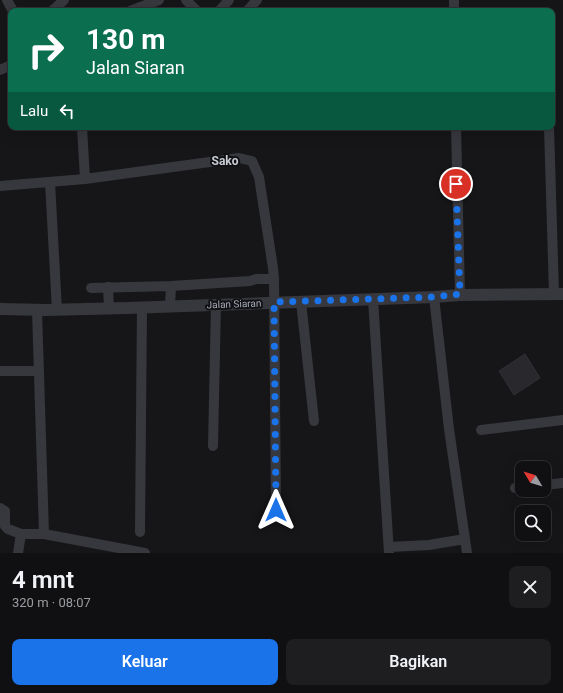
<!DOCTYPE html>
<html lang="id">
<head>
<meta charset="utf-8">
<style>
	body { margin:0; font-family:Roboto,sans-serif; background:#1e1e21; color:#f1f3f6; height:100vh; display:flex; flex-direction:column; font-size:15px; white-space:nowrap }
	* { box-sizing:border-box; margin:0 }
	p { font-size:13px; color:#9c9da0 }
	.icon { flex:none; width:22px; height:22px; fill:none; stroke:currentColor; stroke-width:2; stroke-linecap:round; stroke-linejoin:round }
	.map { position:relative; height:553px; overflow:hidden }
	.sheet { display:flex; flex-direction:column; background:#101013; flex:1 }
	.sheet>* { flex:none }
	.guide { position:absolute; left:8px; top:8px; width:547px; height:122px; border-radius:8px; box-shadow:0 4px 16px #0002,0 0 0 1px #303033; background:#0b6e4f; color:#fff; overflow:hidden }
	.needle { width:26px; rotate:308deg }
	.controls { position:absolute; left:515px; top:461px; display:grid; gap:8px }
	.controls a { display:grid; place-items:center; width:36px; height:36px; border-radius:8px; background:#101013; box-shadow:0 4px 16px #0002,0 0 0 1px #303033; font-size:20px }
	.pin { position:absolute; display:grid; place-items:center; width:34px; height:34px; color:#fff; margin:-17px; border:2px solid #fff; border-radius:50%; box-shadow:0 1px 4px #0007 }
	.me { position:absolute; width:44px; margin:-22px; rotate:0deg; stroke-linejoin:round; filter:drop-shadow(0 0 3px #0008) }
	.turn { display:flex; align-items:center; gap:14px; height:84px; padding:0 12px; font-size:18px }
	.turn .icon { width:52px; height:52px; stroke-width:2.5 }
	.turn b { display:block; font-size:28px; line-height:34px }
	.then { display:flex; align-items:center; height:38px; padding:0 12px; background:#0003; gap:8px; font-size:15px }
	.round { display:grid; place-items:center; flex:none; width:42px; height:42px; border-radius:8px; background:#1e1e21 }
	.overview { display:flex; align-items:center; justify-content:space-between; height:68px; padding:0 12px }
	h1 { font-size:24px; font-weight:600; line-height:30px }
	.cta { display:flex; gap:8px; margin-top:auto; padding:8px 12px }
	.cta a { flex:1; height:46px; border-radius:8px; background:#1a73e8; color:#fff; font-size:16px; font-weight:600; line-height:46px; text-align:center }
	.cta a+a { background:#1e1e21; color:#f1f3f6 }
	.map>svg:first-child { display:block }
	.building { fill:#29292d; stroke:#303035 }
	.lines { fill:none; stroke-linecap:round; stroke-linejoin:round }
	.minor { stroke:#37383e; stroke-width:10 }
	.tertiary { stroke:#37383e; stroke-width:12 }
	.route { stroke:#1a73e8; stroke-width:7; stroke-dasharray:0 12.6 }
	.labels { text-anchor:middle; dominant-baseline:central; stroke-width:4; stroke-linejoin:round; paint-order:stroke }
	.street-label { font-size:10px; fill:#a7acb9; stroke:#111114 }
	.quarter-label { font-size:12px; font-weight:bold; fill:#c9ccd5; stroke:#111114 }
</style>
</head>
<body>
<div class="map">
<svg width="563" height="553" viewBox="0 0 563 553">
	<rect width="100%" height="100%" fill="#161619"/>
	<path class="building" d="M 525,354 L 540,378 L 514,395 L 499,371 Z"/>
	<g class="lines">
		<path class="minor" d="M 7,0 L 13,11
			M 186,0 L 197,11
			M 454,0 L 454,11
			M 52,11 L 64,0
			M 130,11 L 159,0
			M 219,11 L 229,0
			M 247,11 L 257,0
			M 0,70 L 11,65
			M 82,127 L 85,179
			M 456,127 L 460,295
			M 549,127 L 554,294
			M 50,182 L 57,310
			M 0,186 L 85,179 L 239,158 L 252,161 L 259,177 L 273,268 L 274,279 L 256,279 L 250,281 L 171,286 L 170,306
			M 274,279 L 276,510
			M 108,287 L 109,308
			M 91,288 L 171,286
			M 434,297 L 449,429 L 467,553
			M 373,299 L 389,553
			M 301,302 L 314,421
			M 37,310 L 44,534
			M 0,371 L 38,371
			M 481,430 L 563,420
			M 213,446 L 216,304
			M 544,485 L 563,483
			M 515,488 L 522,487
			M 0,508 L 5,511 L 5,526 L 8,529 L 21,534
			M 140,532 L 142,307
			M 389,547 L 429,545 L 465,539
			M 18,553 L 21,534 L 44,534 L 145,553"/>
		<path class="tertiary" d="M 0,309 L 46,310 L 128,308 L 434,297 L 460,295 L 563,294"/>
	</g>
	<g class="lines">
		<path class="route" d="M 276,510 L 274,302 L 434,297 L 460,294 L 456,184"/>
	</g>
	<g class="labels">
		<g class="street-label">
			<text transform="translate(234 304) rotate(-2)">Jalan Siaran</text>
		</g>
		<g class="quarter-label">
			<text x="225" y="161">Sako</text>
		</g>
	</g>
</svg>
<div class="controls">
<a><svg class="needle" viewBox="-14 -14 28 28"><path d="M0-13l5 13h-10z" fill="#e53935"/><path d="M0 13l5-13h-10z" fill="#9c9da0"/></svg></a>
<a><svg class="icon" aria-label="search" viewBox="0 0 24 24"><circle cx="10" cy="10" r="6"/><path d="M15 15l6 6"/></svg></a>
</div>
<div class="pin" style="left:456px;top:184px;background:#d93025"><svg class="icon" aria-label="arrive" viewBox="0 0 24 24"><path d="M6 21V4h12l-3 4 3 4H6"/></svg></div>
<svg class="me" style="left:276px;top:510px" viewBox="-20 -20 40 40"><path d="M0-17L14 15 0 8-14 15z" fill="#1a73e8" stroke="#fff" stroke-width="4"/></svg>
<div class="guide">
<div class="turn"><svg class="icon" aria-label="right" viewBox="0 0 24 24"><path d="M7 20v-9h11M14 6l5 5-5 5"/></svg><div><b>130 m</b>Jalan Siaran</div></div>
<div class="then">Lalu<svg class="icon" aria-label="left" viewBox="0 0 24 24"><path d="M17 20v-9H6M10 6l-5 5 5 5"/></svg></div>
</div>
</div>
<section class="sheet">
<div class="overview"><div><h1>4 mnt</h1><p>320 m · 08:07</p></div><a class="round"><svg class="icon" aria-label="close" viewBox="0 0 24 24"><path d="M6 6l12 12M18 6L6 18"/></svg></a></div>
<div class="cta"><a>Keluar</a><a>Bagikan</a></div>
</section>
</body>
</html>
